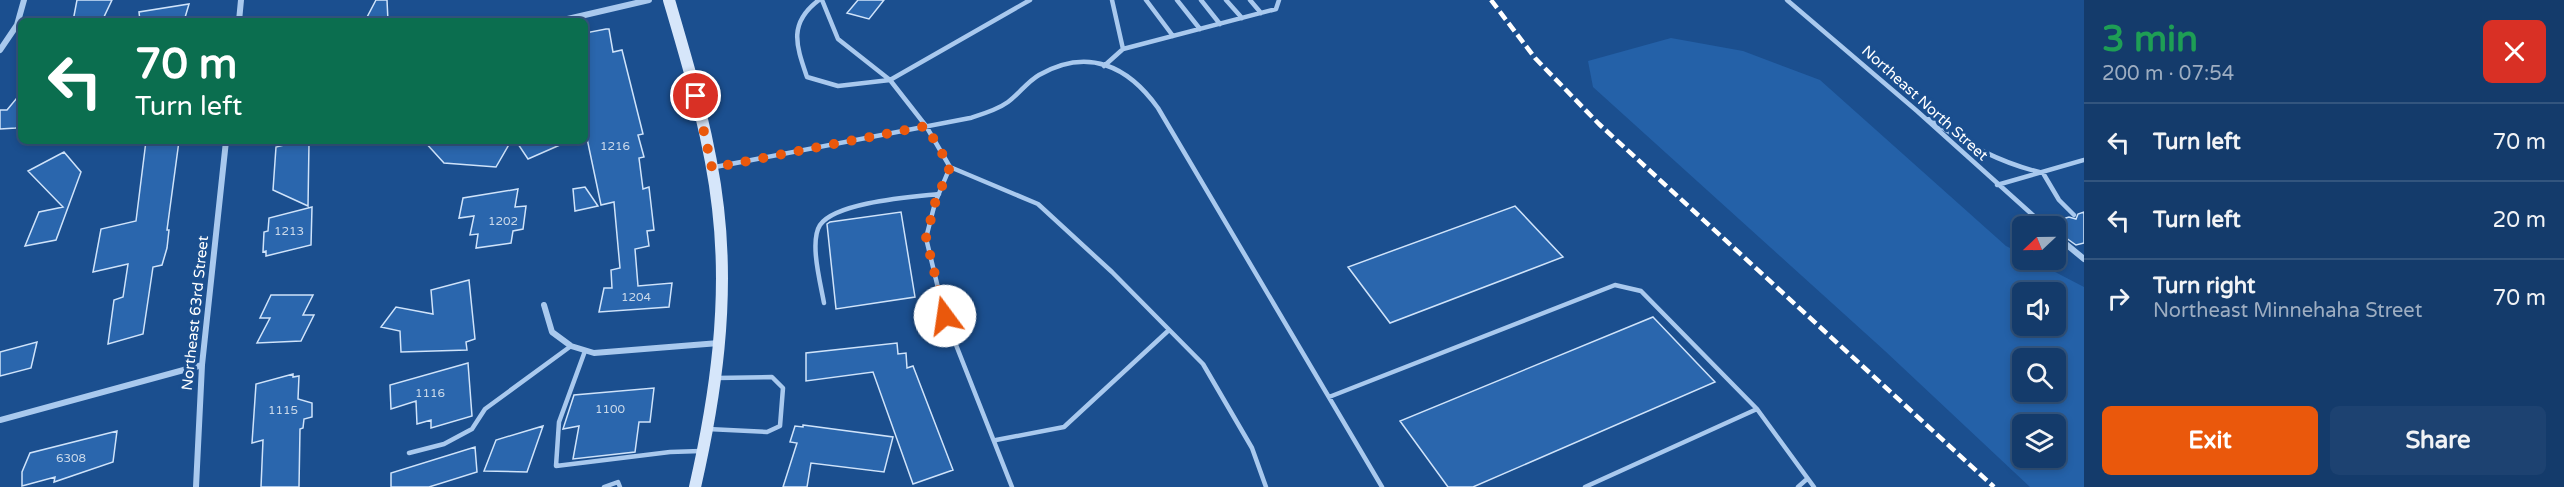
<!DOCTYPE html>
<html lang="en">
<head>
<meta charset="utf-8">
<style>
	body { margin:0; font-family:"Varela Round",sans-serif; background:#1d4271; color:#f1f3f6; height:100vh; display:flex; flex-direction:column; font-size:22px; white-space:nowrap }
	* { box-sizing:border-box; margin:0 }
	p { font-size:20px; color:#9dadc1 }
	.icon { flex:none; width:33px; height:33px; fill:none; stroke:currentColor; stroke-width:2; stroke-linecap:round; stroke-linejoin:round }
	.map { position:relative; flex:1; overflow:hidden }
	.sheet { display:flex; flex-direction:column; background:#143b6b; width:480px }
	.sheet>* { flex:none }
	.top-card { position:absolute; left:18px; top:18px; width:570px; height:126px; border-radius:9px; box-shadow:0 3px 9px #0003,0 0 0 2px #33557e; background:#0b6e4f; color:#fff; overflow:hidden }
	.needle { width:39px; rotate:248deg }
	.fabs { position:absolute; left:2012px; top:216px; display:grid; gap:12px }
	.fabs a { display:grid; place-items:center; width:54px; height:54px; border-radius:9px; background:#143b6b; box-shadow:0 3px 9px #0003,0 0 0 2px #33557e; font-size:30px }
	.pin { position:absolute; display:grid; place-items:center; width:51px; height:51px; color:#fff; margin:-26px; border:3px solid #fff; border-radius:50%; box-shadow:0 2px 6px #0007 }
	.me { position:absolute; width:66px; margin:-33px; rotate:346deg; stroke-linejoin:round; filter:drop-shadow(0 0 4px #0008) }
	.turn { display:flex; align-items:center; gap:21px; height:126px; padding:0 18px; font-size:27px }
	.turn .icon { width:78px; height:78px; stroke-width:2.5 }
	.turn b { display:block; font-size:42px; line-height:51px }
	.round { display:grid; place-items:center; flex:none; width:63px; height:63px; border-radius:9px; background:#1d4271 }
	.head { display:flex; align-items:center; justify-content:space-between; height:102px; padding:0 18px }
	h1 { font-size:36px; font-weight:800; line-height:45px; color:#1e9e55 }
	.primary-button { display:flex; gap:12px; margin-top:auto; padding:12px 18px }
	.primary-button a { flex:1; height:69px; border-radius:9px; background:#ea580c; color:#fff; font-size:24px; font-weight:800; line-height:69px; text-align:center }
	.primary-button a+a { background:#1d4271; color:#f1f3f6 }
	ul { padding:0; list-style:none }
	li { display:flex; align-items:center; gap:18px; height:78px; padding:0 18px; border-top:2px solid #33557e }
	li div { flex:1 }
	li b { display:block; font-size:22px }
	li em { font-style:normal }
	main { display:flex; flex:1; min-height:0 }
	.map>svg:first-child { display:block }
	.green { fill:#2461a8; fill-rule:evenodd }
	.building { fill:#2a66ad; stroke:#cfe3fa; stroke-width:1.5 }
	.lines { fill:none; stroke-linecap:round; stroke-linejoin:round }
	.service { stroke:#a9c9ee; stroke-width:4.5 }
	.minor { stroke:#a9c9ee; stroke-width:6 }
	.secondary { stroke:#d6e6fa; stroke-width:12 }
	.rail { stroke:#fff; stroke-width:4.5; stroke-dasharray:10 4.5; stroke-linecap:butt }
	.route { stroke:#ea580c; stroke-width:10; stroke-dasharray:0 18 }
	.labels { text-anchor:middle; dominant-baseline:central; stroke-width:6; stroke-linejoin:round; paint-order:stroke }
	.number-label { font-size:12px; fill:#cad9ea }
	.street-label { font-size:15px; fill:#fff; stroke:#1b4f8f }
</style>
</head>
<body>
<main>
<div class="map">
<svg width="2084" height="487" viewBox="0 0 2084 487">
	<rect width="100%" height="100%" fill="#1b4f8f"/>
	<path class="green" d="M 1671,38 L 1743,51 L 1820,80 L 2006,246 L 2022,254 L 2022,260 L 2032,260 L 2084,287 L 2084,487 L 2030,487 L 1885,351 L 1593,87 L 1588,61 ZM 2022,292 L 2055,292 L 2055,326 L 2022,326 ZM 2022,358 L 2055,358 L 2055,392 L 2022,392 ZM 2022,424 L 2055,424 L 2055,458 L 2022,458 Z"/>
	<path class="building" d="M 77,0 L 112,0 L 102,21 L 73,21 Z
		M 376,0 L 387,0 L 388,21 L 365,21 Z
		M 858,0 L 884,0 L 869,19 L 847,13 Z
		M 189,4 L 184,21 L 140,21 L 139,12 Z
		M 606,29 L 609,29 L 613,52 L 622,50 L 643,134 L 638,135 L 644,157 L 639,158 L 643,189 L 649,187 L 654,230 L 647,231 L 649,246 L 635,249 L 638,286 L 672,283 L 669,307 L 599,312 L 604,288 L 612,288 L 611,270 L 620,268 L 614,202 L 601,205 L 585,129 L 585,33 Z
		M 21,93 L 21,122 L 16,128 L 0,129 L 0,110 L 7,110 Z
		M 146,141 L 179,141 L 167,230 L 169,230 L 167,248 L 162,265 L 153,267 L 143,334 L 108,344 L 114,300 L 123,297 L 128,264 L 93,272 L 101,229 L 136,221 Z
		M 300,141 L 300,145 L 309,143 L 308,206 L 273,190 L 276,147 Z
		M 424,141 L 511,141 L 496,167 L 444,163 Z
		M 516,141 L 569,141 L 528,159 Z
		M 64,152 L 81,172 L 56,240 L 25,246 L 39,212 L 63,207 L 28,171 Z
		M 585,187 L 598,206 L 575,211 L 573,189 Z
		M 518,189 L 515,207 L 526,206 L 523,229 L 513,231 L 511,243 L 476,248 L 478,234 L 470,235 L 474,216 L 459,218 L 463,198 Z
		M 1515,206 L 1563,257 L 1390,323 L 1348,267 Z
		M 312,207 L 311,245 L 266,256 L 266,251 L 263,252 L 264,232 L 268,231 L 269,218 Z
		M 901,212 L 915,297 L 836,309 L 827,224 L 830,222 Z
		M 2084,212 L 2084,243 L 2076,245 L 2055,230 L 2055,226 L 2049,226 L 2048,223 L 2069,217 L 2076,219 L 2078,214 Z
		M 469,280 L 475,339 L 466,342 L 467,350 L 401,352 L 400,331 L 381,327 L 396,307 L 433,314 L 431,290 Z
		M 271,295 L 313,295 L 303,315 L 314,315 L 301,341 L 257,343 L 270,318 L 260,318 Z
		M 1653,317 L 1715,382 L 1473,487 L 1448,487 L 1400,421 Z
		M 37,342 L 31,368 L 0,376 L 0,352 Z
		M 897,343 L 898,354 L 906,353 L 907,368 L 913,366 L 953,470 L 913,484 L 873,372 L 806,381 L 806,353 Z
		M 468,363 L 472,416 L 431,428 L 431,420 L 417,424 L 416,401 L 391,409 L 390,385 Z
		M 293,374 L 293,377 L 299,376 L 298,399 L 312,403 L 312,417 L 304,419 L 303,428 L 300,429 L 299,487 L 261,487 L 263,440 L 252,443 L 256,384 Z
		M 654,388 L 650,422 L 639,422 L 635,452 L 573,459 L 579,426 L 563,429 L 574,395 Z
		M 803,425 L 893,437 L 884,472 L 811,463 L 807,487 L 783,487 L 797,443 L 790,442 L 795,426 L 803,427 Z
		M 543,426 L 527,472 L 484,471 L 496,440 Z
		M 117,431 L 113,462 L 54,482 L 55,477 L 22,486 L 22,472 L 30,453 Z
		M 475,447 L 477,472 L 429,487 L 391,487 L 391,473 Z"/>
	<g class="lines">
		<path class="service" d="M 819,0 C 788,23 796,45 807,77 L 838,86 L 890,80
			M 822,0 L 838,39 L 890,80
			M 1112,0 L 1123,49
			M 1146,0 L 1173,36
			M 1177,0 L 1200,29
			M 1201,0 L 1220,24
			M 1226,0 L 1242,18
			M 1250,0 L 1261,13
			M 1787,0 L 1917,111 L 2045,226
			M 1104,66 L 1123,49 L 1276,9 L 1279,0
			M 1929,119 C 1966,144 2000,163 2043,173 L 2059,200 L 2074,215
			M 715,167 L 970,118 C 983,114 997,110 1008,102 C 1019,94 1027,82 1039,75 C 1088,47 1128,66 1158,108 L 1382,487
			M 950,167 L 1038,204 L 1112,272 L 1203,364 L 1252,448 L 1266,487
			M 1997,185 L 2084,160
			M 824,303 C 821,285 809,242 820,225 C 836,202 912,197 939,194
			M 585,351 L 559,422 L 556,466 L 670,452 L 701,451
			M 1329,397 L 1615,285 L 1641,291 L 1757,409 L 1585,487
			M 1757,409 L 1814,487
			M 708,429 L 767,432 L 780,426 L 783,388 L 772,377 L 716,378
			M 996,440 L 1064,427 L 1169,330
			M 409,453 L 444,444 L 472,429 L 485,409 L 571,346
			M 604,487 L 618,482 L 620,487
			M 1012,487 L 945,317 L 926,238 L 935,203 L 950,167 L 926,126 L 890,80 L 1030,0
			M 1798,487 L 1807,479"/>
		<path class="minor" d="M 239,21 L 241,0
			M 559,21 L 649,0
			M 0,50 L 17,25 L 24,0
			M 2055,235 L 2084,259
			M 544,305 L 552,332 L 571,346 L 594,353 L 719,343
			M 0,420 L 202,365
			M 196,487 L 202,365 L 226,141"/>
		<path class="secondary" d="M 669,0 C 689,68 710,137 718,208 C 729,302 716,395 695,487"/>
		<path class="rail" d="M 1491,0 L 1535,58 L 1599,124 L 1994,487"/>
	</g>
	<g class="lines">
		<path class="route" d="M 696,96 L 712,168 L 926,126 L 950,167 L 935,203 L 926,238 L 945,316"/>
	</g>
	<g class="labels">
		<g class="number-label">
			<text x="615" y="146">1216</text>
			<text x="503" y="221">1202</text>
			<text x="289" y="231">1213</text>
			<text x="636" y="297">1204</text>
			<text x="430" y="393">1116</text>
			<text x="610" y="409">1100</text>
			<text x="283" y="410">1115</text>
			<text x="71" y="458">6308</text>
		</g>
		<g class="street-label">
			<text transform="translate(1925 103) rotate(42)">Northeast North Street</text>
			<text transform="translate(195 313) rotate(-84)">Northeast 63rd Street</text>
		</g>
	</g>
</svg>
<div class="fabs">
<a><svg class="needle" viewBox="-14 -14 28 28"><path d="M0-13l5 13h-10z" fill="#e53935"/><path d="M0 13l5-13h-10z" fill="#9dadc1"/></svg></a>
<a><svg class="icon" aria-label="sound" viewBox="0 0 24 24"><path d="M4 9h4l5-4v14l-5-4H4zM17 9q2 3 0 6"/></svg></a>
<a><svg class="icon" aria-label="search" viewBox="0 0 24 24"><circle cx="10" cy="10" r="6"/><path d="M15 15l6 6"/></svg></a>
<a><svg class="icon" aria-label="layers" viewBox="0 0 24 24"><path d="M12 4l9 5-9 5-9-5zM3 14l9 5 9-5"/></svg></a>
</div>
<div class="pin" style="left:696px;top:96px;background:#d93025"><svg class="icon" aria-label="arrive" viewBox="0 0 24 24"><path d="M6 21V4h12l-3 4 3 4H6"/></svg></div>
<svg class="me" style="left:945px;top:316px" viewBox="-20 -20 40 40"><circle r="19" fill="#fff"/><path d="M0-13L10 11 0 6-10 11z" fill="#ea580c"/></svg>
<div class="top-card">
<div class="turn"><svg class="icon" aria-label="left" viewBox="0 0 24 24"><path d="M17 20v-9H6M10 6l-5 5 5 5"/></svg><div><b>70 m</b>Turn left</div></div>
</div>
</div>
<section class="sheet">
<div class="head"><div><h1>3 min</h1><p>200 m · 07:54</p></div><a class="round" style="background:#d93025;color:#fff"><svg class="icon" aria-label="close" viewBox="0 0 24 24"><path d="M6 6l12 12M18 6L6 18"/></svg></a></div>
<ul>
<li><svg class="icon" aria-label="left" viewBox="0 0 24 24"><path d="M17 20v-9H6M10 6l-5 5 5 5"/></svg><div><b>Turn left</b></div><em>70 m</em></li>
<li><svg class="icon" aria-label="left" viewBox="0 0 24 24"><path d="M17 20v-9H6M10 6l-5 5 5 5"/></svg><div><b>Turn left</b></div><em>20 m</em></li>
<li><svg class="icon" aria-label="right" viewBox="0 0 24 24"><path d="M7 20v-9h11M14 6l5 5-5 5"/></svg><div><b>Turn right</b><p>Northeast Minnehaha Street</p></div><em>70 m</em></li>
</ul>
<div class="primary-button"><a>Exit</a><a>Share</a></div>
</section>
</main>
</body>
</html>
